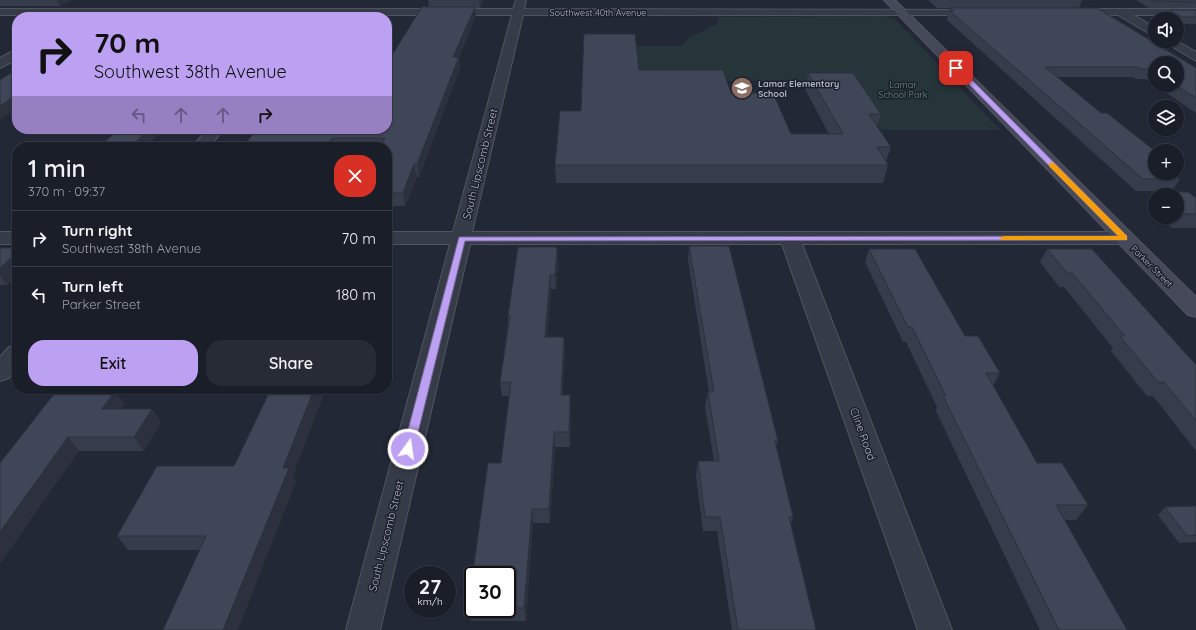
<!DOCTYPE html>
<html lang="en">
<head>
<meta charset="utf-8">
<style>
	body { margin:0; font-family:Quicksand,sans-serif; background:#272b35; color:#f1f3f6; height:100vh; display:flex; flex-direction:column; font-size:15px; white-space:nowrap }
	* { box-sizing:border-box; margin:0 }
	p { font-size:13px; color:#9fa2a8 }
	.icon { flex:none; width:22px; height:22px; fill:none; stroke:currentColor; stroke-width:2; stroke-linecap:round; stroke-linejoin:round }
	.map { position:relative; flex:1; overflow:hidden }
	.drawer { position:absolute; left:12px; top:142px; width:380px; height:252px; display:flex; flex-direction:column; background:#1a1e29; border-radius:16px; box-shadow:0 1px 3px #0004,0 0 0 1px #383c46 }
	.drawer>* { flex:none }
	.guide { position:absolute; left:12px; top:12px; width:380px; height:122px; border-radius:16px; box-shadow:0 1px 3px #0004,0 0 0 1px #383c46; background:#bca0f2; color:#111; overflow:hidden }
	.tools { position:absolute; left:1148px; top:12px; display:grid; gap:8px }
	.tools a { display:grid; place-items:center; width:36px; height:36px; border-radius:50%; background:#1a1e29; box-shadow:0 1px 3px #0004,0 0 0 1px #383c46; font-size:20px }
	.speed { position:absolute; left:404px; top:566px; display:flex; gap:8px; font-size:20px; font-weight:700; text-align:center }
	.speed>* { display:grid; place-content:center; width:52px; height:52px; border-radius:50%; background:#1a1e29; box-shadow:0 1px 3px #0004,0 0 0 1px #383c46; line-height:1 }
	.speed small { font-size:10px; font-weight:400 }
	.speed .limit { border:2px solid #111; border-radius:6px; background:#fff; color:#111 }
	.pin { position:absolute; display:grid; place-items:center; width:34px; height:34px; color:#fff; margin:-17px; border-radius:8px; box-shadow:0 2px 6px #0006 }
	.me { position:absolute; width:44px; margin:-22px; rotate:14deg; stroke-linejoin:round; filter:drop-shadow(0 0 3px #0008) }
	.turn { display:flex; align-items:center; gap:14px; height:84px; padding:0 16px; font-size:18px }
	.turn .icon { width:52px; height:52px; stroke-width:2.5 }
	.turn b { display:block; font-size:28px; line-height:34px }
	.lanes { display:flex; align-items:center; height:38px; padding:0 16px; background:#0003; justify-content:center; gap:20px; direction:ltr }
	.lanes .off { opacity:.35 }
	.round { display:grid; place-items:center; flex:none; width:42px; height:42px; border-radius:16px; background:#272b35 }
	.head { display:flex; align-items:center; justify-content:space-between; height:68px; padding:0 16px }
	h1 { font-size:24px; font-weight:600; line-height:30px }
	.button { display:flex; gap:8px; margin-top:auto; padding:8px 16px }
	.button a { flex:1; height:46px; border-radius:16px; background:#bca0f2; color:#111; font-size:16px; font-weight:600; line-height:46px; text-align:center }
	.button a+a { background:#272b35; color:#f1f3f6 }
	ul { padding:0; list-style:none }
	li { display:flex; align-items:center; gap:12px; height:56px; padding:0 16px; border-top:1px solid #383c46 }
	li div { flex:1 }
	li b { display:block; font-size:15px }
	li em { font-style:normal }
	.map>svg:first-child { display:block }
	.green { fill:#263539 }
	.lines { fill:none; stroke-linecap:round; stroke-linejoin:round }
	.minor-casing { stroke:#515562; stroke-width:2 }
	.secondary-casing { stroke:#515562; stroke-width:2 }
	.minor { fill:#363b48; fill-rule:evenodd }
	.secondary { fill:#45495a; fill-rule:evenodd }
	.wall { fill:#363c4b; fill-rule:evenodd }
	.shaded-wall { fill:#2c313d }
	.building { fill:#3f4657; stroke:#2c313d }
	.route { fill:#bca0f2; stroke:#7a689d }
	.slow { fill:#f59e0b }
	.labels { text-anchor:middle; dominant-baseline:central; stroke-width:3; stroke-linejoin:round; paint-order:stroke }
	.far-street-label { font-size:9px; fill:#b1b5c4; stroke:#1c202c }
	.far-poi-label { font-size:9px; font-weight:bold; fill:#b1b5c4; stroke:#1c202c; text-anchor:start }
	.far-park-label { font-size:9px; fill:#6a937a; stroke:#1c202c }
	.street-label { font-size:11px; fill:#b1b5c4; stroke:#1c202c }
</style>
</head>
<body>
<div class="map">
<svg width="1196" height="630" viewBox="0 0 1196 630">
	<rect width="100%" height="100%" fill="#232837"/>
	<path class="green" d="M 884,16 L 895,19 L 1000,130 L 881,130 L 852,88 L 768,88 L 765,83 L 759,81 L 640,81 L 637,46 L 682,46 L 688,38 L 717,24 L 718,17 Z"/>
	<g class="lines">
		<g class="minor-casing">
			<path id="minor" d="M 516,0 L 526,0 L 524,9 L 983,10 L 985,12 L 979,15 L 523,15 L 472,232 L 1124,232 L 1131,234 L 1134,238 L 1131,242 L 1124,244 L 802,244 L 952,630 L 918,630 L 782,244 L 470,244 L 380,630 L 346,630 L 450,244 L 387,244 L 387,232 L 453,232 L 512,15 L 0,15 L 0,9 L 513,9 Z
				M 1075,9 L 1196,9 L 1196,15 L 1134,15 L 1155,28 L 1155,37 L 1118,15 L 1071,14 L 1069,12 Z
				M 1163,41 L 1177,41 L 1196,52 L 1196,61 Z
				M 17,49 L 17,59 L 0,68 L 0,58 Z
				M 208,129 L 224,129 L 209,147 L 192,147 Z
				M 0,232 L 17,232 L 17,244 L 0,244 Z
				M 17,345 L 17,368 L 9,378 L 0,381 L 0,357 L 9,347 Z"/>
		</g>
		<g class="secondary-casing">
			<path id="secondary" d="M 884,0 L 895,0 L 1196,297 L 1196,317 L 1188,315 Z"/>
		</g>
		<use href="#minor" class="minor"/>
		<use href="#secondary" class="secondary"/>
	</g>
	<path class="wall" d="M 0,0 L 71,0 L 60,6 L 0,6 Z
		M 428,0 L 483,0 L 480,8 L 475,8 L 476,16 L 459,58 L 460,68 L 419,177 L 417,177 L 405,206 L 387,206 L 387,147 L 243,147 L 387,129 L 429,7 Z
		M 928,0 L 1082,0 L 1079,8 L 937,8 Z
		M 1136,0 L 1196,0 L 1196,8 L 1149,8 Z
		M 950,8 L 1196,68 L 1196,113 L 1146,79 L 1136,79 L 1133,77 L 1057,77 L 1101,113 L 1155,151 L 1155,157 L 1154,158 L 1180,179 L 1172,191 L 1136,191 L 947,20 L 948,17 L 947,16 ZM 1155,63 L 1177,85 L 1155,85 Z
		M 1169,10 L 1196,10 L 1196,24 L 1179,24 L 1177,23 L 1177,19 L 1170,19 L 1165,16 Z
		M 639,70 L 731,93 L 791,134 L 829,134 L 805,89 L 808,73 L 881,114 L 877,126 L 891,147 L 886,161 L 888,165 L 883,183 L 556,183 L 555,165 L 581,111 Z
		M 1155,192 L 1188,192 L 1196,198 L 1196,228 L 1172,228 L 1160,217 L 1177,217 L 1177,195 L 1155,195 L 1155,212 L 1147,205 Z
		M 689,246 L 778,441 L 776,445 L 793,517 L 791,524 L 816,630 L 732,630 L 717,531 L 703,531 L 696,476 L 698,461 L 714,461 L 705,407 L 708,392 L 709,392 L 688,260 Z
		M 518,247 L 557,247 L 558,261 L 556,289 L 551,289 L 547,337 L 564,337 L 565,351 L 562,395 L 570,395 L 571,410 L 570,447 L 555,447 L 550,523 L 533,523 L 526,621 L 471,621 L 468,608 L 488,463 L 501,463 L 509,396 L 502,396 L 500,382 L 508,324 L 508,316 ZM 473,575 L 507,575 L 507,609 L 473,609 Z
		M 0,248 L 17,248 L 17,275 L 7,285 L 1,285 L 0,286 Z
		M 869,249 L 965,336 L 1000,373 L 993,386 L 1037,463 L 1088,505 L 1076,520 L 1064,520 L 1127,630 L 1040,630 L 936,411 L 937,407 L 906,342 L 903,342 L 865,262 Z
		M 1047,249 L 1196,365 L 1196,451 L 1153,396 L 1147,396 L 1111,351 L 1113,348 L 1064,287 L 1059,287 L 1040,262 Z
		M 253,389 L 326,389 L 316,414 L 293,475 L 296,482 L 200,550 L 128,550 L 117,536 L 234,466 L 268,394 L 255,394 Z
		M 114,391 L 124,404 L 121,409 L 152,409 L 161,422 L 144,451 L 79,451 L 0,463 Z
		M 1196,506 L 1196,542 L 1179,543 L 1158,515 L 1165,507 Z"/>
	<path class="shaded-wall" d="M 57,0 L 71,0 L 60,6 Z
		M 479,0 L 483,0 L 480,8 Z
		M 475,7 L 476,16 L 459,58 L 460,68 L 419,177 L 417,164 L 453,57 Z
		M 17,94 L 17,107 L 16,108 L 16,109 L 0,120 L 0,106 Z
		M 149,129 L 163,129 L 145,147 L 130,147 Z
		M 332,138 L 335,147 L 327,147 Z
		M 414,164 L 417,177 L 405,206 L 403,193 Z
		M 557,247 L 558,261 L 556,289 L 555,275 Z
		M 17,252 L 17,275 L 7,285 L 0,276 L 0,268 Z
		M 550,275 L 551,289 L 546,351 L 545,337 Z
		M 564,337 L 565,351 L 562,410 L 561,395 Z
		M 94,389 L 116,389 L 102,404 L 92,391 Z
		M 314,389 L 326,389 L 316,414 L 293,475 L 296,482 L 238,630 L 223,630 L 283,468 Z
		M 115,391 L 124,404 L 112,422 L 102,409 Z
		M 570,395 L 571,410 L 570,447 L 569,432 Z
		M 152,409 L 161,422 L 144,451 L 134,437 Z
		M 554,432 L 555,447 L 550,523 L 549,509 Z
		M 68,437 L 79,451 L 0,564 L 0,532 Z
		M 532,509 L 533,523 L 526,621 L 524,608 Z"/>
	<path class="building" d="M 1150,0 L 1196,0 L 1196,2 L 1152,1 Z
		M 422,7 L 475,7 L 453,57 L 459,57 L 417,164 L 414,164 L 403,193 L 387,193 L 387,147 L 381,147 L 385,138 L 332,138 L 327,147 L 243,147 L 257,129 L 387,129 L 387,63 Z
		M 950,8 L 1097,8 L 1196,68 L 1196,98 L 1176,85 L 1177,85 L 1177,63 L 1155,63 L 1155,71 L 1152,69 L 1141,69 L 1138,67 L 1045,67 L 1101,113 L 1107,113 L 1155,151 L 1155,153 L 1148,153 L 1155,159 L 1155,173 L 1172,173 L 1180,179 L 1143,179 L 950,11 L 954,11 Z
		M 1169,10 L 1196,10 L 1196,17 L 1182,17 Z
		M 584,34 L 635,34 L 639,70 L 723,70 L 731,93 L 773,93 L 791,134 L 843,134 L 808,73 L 853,73 L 881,114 L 869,114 L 891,147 L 877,147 L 888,165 L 555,165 L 560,111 L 581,111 Z
		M 17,69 L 17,94 L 9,99 L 10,99 L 0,106 L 0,80 Z
		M 119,129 L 149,129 L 130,147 L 99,147 Z
		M 1155,192 L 1188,192 L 1196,198 L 1196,214 L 1181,214 L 1177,211 L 1177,195 L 1159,195 Z
		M 689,246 L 729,246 L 778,441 L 775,441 L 793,517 L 789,517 L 816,630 L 738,630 L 720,517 L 705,517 L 698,461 L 719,461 L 708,392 L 714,392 Z
		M 518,247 L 557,247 L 555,275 L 550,275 L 545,337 L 564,337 L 561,395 L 570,395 L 569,432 L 554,432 L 549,509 L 532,509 L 524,608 L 507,608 L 507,575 L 473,575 L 473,608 L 468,608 L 488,463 L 501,463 L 511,382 L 500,382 L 510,316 L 508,316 Z
		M 0,248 L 17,248 L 17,252 L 0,268 Z
		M 869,249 L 915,249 L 965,336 L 978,336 L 1000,373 L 986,373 L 1037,463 L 1062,463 L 1088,505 L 1056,505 L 1127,630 L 1059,630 L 943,396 L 946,396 L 912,327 L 908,327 Z
		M 1047,249 L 1092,249 L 1196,365 L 1196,421 L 1164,382 L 1158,382 L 1120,336 L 1125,336 L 1072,273 L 1067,273 Z
		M 58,389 L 94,389 L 92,391 L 115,391 L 102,409 L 152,409 L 134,437 L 68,437 L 0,532 L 0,463 Z
		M 271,389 L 314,389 L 283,468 L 289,468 L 223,630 L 163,630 L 206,536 L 117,536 L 157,466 L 234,466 Z
		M 1196,506 L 1196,535 L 1187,536 L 1165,507 Z"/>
	<path class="route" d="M 954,66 L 958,66 L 1127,236 L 1127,240 L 465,241 L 414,449 L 412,452 L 404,452 L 403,449 L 459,237 L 1118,236 L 954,69 Z"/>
	<path class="slow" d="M 1049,163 L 1054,163 L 1127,236 L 1127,240 L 1001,240 L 1000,238 L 1004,236 L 1118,236 L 1049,166 Z"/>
	<defs>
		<g id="school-disc" transform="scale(1.15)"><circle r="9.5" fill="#8d6e63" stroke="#1c202c"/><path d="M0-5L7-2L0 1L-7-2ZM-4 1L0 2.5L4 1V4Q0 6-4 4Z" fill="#fff"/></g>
	</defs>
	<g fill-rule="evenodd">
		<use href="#school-disc" x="742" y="88"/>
	</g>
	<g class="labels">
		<g class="far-street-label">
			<text x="598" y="12">Southwest 40th Avenue</text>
			<text transform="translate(1152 266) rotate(45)">Parker Street</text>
		</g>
		<g class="far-poi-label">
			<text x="758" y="83">Lamar Elementary<tspan x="758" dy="10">School</tspan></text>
		</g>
		<g class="far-park-label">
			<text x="903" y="84">Lamar<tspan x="903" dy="10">School Park</tspan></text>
		</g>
		<g class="street-label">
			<text transform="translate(480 164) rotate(-76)">South Lipscomb Street</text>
			<text transform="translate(863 434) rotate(70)">Cline Road</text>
			<text transform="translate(386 536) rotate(-76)">South Lipscomb Street</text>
		</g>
	</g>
</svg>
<div class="tools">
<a><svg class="icon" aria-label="sound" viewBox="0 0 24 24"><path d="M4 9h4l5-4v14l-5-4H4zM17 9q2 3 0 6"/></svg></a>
<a><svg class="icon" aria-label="search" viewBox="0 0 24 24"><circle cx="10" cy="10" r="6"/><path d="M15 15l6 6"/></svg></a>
<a><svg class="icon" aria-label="layers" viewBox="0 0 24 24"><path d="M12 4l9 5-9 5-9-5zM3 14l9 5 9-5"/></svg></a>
<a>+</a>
<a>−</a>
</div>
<div class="speed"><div>27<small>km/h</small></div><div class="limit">30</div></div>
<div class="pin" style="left:956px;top:68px;background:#d93025"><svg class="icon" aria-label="arrive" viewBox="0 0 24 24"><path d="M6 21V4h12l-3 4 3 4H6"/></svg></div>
<svg class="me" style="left:408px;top:449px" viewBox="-20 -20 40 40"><circle r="17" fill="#bca0f2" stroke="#fff" stroke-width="3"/><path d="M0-11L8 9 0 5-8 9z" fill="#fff"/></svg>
<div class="guide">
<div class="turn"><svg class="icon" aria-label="right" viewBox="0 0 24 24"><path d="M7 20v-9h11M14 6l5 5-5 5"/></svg><div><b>70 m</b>Southwest 38th Avenue</div></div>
<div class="lanes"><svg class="icon off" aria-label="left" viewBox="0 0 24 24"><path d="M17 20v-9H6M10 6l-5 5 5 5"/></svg><svg class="icon off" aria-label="ahead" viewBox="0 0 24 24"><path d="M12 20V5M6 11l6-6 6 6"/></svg><svg class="icon off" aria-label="ahead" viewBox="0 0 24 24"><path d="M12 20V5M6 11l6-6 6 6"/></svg><svg class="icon" aria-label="right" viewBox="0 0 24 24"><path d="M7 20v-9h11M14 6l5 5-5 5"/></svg></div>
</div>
<section class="drawer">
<div class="head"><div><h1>1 min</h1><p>370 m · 09:37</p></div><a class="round" style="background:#d93025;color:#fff"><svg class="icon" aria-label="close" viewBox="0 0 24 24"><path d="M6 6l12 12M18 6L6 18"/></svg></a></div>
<ul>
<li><svg class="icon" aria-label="right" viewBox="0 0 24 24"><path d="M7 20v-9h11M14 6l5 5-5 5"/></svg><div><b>Turn right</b><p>Southwest 38th Avenue</p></div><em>70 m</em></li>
<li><svg class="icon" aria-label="left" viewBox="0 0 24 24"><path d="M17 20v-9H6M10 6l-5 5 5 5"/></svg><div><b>Turn left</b><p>Parker Street</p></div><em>180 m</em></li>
</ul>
<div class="button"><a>Exit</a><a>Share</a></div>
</section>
</div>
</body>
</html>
